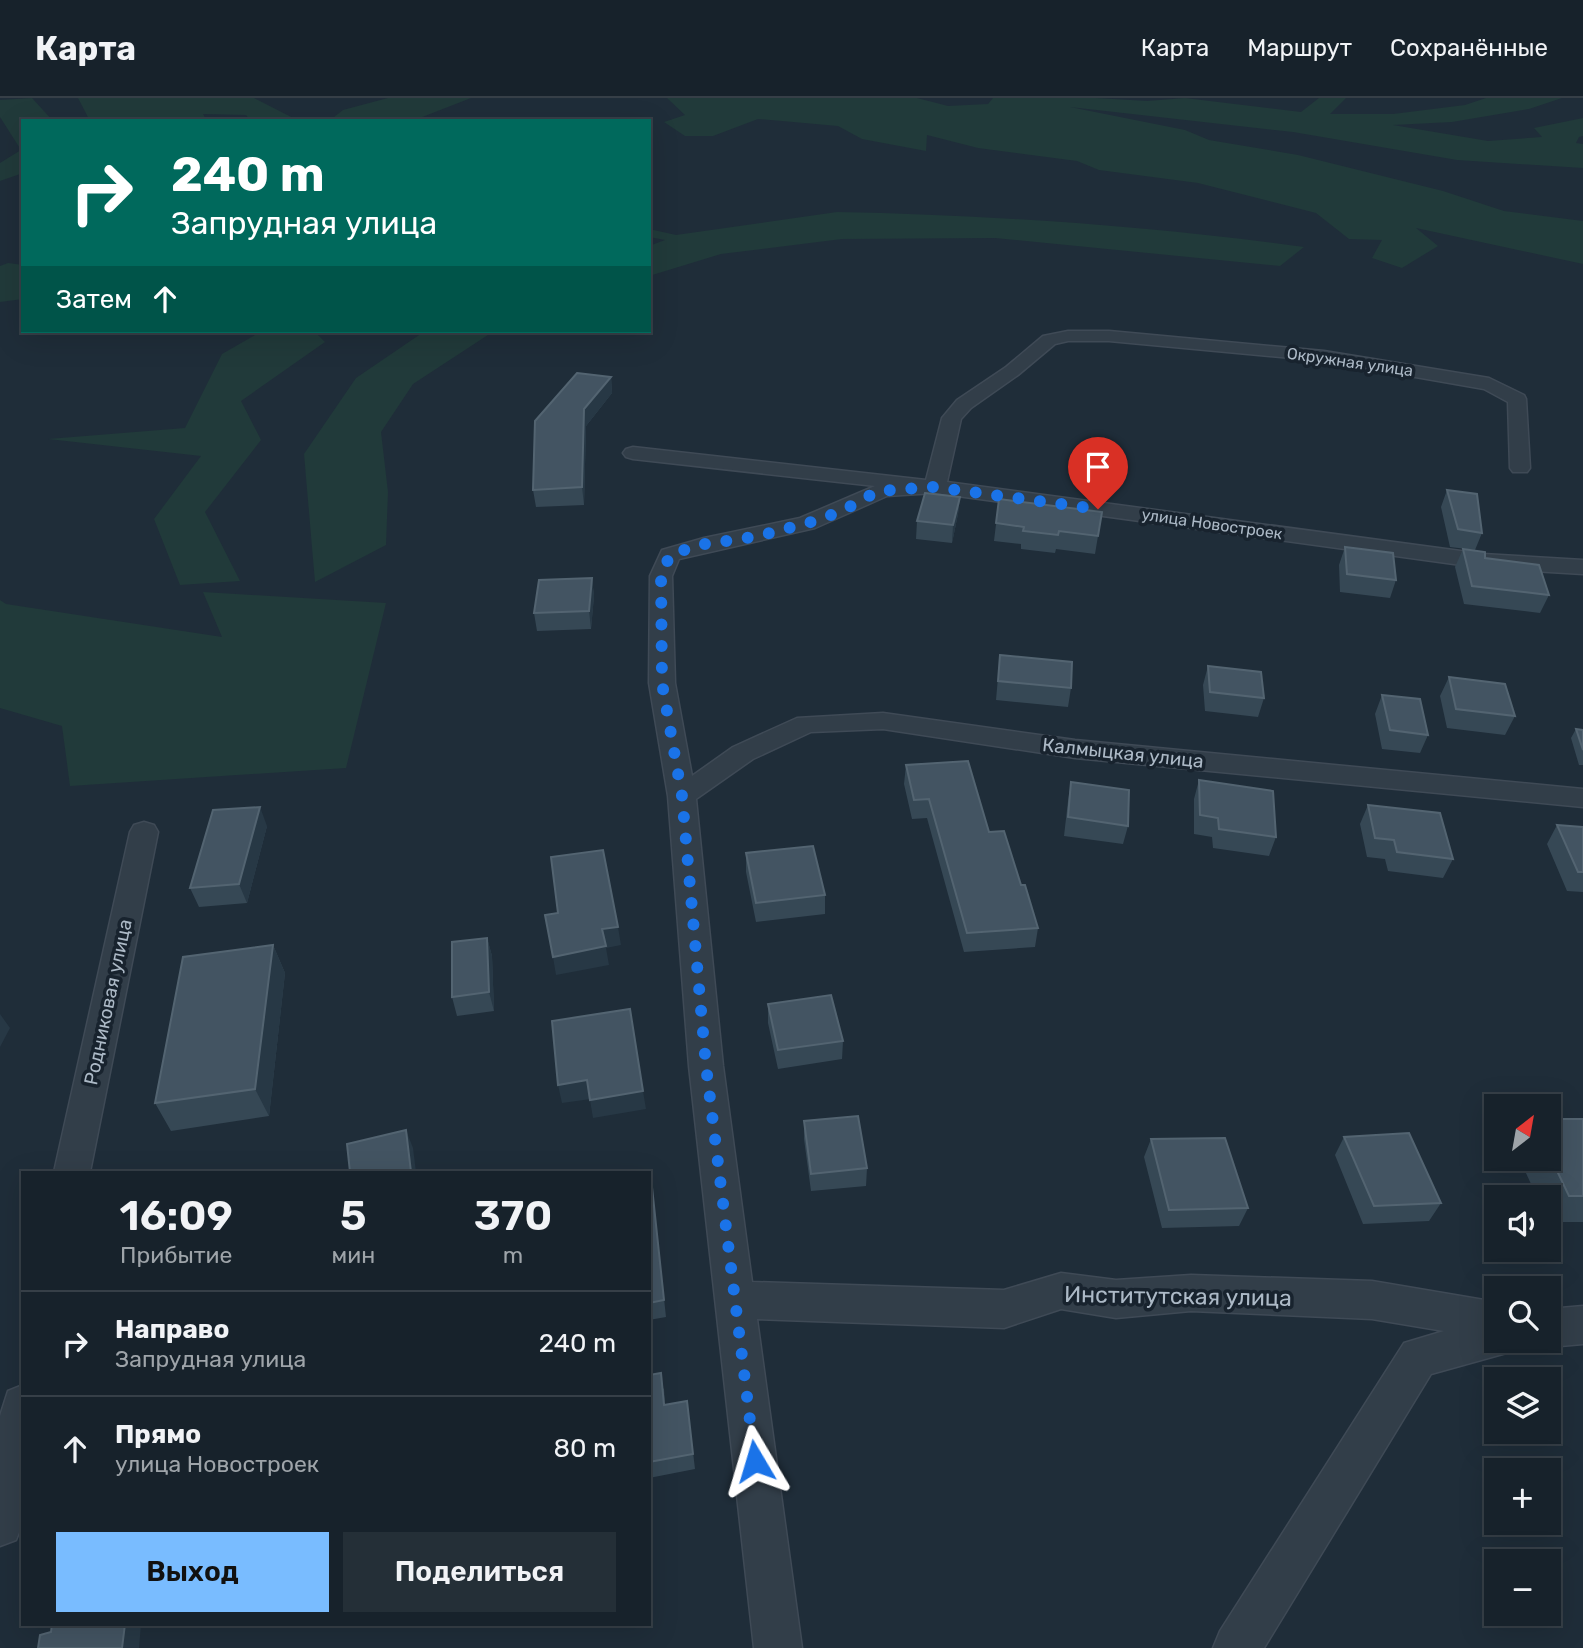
<!DOCTYPE html>
<html lang="ru">
<head>
<meta charset="utf-8">
<style>
	body { margin:0; font-family:Rubik,sans-serif; background:#242f37; color:#f1f3f6; height:100vh; display:flex; flex-direction:column; font-size:26px; white-space:nowrap }
	* { box-sizing:border-box; margin:0 }
	p { font-size:23px; color:#9ea4a9 }
	.icon { flex:none; width:38px; height:38px; fill:none; stroke:currentColor; stroke-width:2; stroke-linecap:round; stroke-linejoin:round }
	.map { position:relative; flex:1; overflow:hidden }
	.drawer { position:absolute; left:21px; top:1073px; width:630px; height:455px; display:flex; flex-direction:column; background:#17222b; border-radius:0px; box-shadow:0 7px 28px #0002,0 0 0 2px #363f47 }
	.drawer>* { flex:none }
	.banner { position:absolute; left:21px; top:21px; width:630px; height:214px; border-radius:0px; box-shadow:0 7px 28px #0002,0 0 0 2px #363f47; background:#00695c; color:#fff; overflow:hidden }
	.needle { width:46px; rotate:31deg }
	.tools { position:absolute; left:1484px; top:996px; display:grid; gap:14px }
	.tools a { display:grid; place-items:center; width:77px; height:77px; border-radius:0px; background:#17222b; box-shadow:0 7px 28px #0002,0 0 0 2px #363f47; font-size:35px }
	.pin { position:absolute; display:grid; place-items:center; width:60px; height:60px; color:#fff; margin:-72px -30px; border-radius:50% 50% 50% 0; rotate:-45deg; box-shadow:0 0 7px #0007 }
	.pin .icon { rotate:45deg }
	.me { position:absolute; width:77px; margin:-38px; rotate:353deg; stroke-linejoin:round; filter:drop-shadow(0 0 5px #0008) }
	.turn { display:flex; align-items:center; gap:24px; height:147px; padding:0 35px; font-size:32px }
	.turn .icon { width:91px; height:91px; stroke-width:2.5 }
	.turn b { display:block; font-size:49px; line-height:60px }
	.then { display:flex; align-items:center; height:66px; padding:0 35px; background:#0003; gap:14px; font-size:26px }
	.eta { display:flex; justify-content:space-evenly; align-items:center; height:119px; text-align:center }
	.eta b { font-size:42px; font-weight:600; line-height:49px }
	.cta { display:flex; gap:14px; margin-top:auto; padding:14px 35px }
	.cta a { flex:1; height:80px; border-radius:0px; background:#79bcff; color:#111; font-size:28px; font-weight:600; line-height:80px; text-align:center }
	.cta a+a { background:#242f37; color:#f1f3f6 }
	ul { padding:0; list-style:none }
	li { display:flex; align-items:center; gap:21px; height:105px; padding:0 35px; border-top:2px solid #363f47 }
	li div { flex:1 }
	li b { display:block; font-size:26px }
	li em { font-style:normal }
	header { display:flex; align-items:center; gap:42px; box-sizing:border-box; height:98px; padding:0 35px; background:#17222b; border-bottom:2px solid #363f47 }
	header strong { font-size:33px }
	nav { display:flex; gap:38px; margin-inline-start:auto; font-size:24px }
	.map>svg:first-child { display:block }
	.green { fill:#213a3a }
	.lines { fill:none; stroke-linecap:round; stroke-linejoin:round }
	.street-casing { stroke:#3f4a56; stroke-width:3 }
	.street { fill:#323e49; fill-rule:evenodd }
	.wall { fill:#364855 }
	.shaded-wall { fill:#273845 }
	.building { fill:#435462; stroke:#536471; stroke-width:2 }
	.route { stroke:#1a73e8; stroke-width:12; stroke-dasharray:0 21.6 }
	.labels { text-anchor:middle; dominant-baseline:central; stroke-width:7; stroke-linejoin:round; paint-order:stroke }
	.far-street-label { font-size:16px; fill:#acb9c6; stroke:#18232e }
	.street-label { font-size:19px; fill:#acb9c6; stroke:#18232e }
	.near-street-label { font-size:23px; fill:#acb9c6; stroke:#18232e }
</style>
</head>
<body>
<header>
<strong>Карта</strong>
<nav><a>Карта</a><a>Маршрут</a><a>Сохранённые</a></nav>
</header>
<div class="map">
<svg width="1583" height="1550" viewBox="0 0 1583 1550">
	<rect width="100%" height="100%" fill="#1f2d39"/>
	<path class="green" d="M 32,0 L 53,23 L 23,23 L 23,75 L 0,83 L 0,65 L 21,52 L 0,19 L 0,2 Z
		M 78,0 L 254,0 L 299,23 L 251,23 L 246,17 L 203,16 L 207,23 L 90,23 Z
		M 388,0 L 471,0 L 412,23 L 329,23 L 343,12 Z
		M 667,0 L 917,0 L 948,8 L 988,6 L 993,0 L 1096,0 L 1147,3 L 1185,0 L 1301,14 L 1319,0 L 1346,0 L 1330,16 L 1393,16 L 1465,7 L 1486,0 L 1562,0 L 1529,11 L 1452,24 L 1393,27 L 1488,43 L 1542,39 L 1534,30 L 1583,20 L 1583,38 L 1579,39 L 1576,45 L 1583,46 L 1583,70 L 1457,62 L 1293,34 L 1070,9 L 1185,32 L 1209,42 L 1298,57 L 1443,93 L 1504,113 L 1583,123 L 1583,166 L 1416,130 L 1438,148 L 1402,170 L 1372,160 L 1382,142 L 1349,141 L 1316,115 L 1198,85 L 1099,72 L 1077,63 L 978,50 L 927,37 L 926,53 L 862,41 L 838,28 L 758,21 L 713,38 L 685,38 L 664,24 L 685,17 Z
		M 837,114 C 994,117 1149,128 1304,149 L 1280,168 L 995,140 L 842,141 L 721,156 L 649,178 L 649,148 L 665,142 L 649,139 L 649,131 L 676,137 Z
		M 8,165 L 23,167 L 23,201 L 0,204 L 0,168 Z
		M 262,233 L 314,233 L 325,244 L 241,303 L 261,342 L 205,414 L 240,483 L 180,487 L 154,421 L 201,358 L 48,341 L 185,330 L 222,256 Z
		M 425,233 L 494,233 L 413,286 L 381,334 L 388,394 L 386,447 L 315,484 L 304,356 L 356,280 Z
		M 203,494 L 386,505 L 346,670 L 70,688 L 62,628 L 0,610 L 0,502 L 6,506 L 222,539 Z"/>
	<g class="lines">
		<g class="street-casing">
			<path id="street" d="M 1068,233 L 1109,233 L 1324,253 L 1489,280 L 1524,297 L 1526,301 L 1530,370 L 1527,374 L 1513,374 L 1510,370 L 1508,304 L 1484,291 L 1324,263 L 1109,243 L 1068,243 L 1055,246 L 1018,277 L 971,310 L 961,321 L 947,384 L 1483,456 L 1583,462 L 1583,476 L 1483,470 L 935,395 L 887,398 L 815,430 L 679,461 L 672,478 L 675,585 L 692,678 L 733,649 L 797,620 L 883,615 L 1075,642 L 1583,691 L 1583,709 L 1075,660 L 883,631 L 811,634 L 753,661 L 696,701 L 723,968 L 752,1184 L 1004,1192 L 1061,1175 L 1116,1182 L 1191,1177 L 1372,1183 L 1496,1204 L 1496,1242 L 1515,1242 L 1510,1254 L 1431,1276 L 1264,1550 L 1213,1550 L 1220,1533 L 1404,1245 L 1444,1233 L 1372,1221 L 1191,1213 L 1116,1220 L 1061,1211 L 1004,1230 L 757,1221 L 802,1550 L 754,1550 L 689,968 L 668,698 L 649,585 L 650,478 L 662,452 L 704,440 L 800,420 L 875,388 L 633,361 L 626,359 L 623,355 L 626,351 L 633,349 L 926,382 L 942,320 L 957,302 L 1006,269 L 1043,238 Z
				M 144,724 L 154,727 L 158,734 L 90,1074 L 54,1074 L 130,734 L 134,727 Z
				M 1583,1208 L 1583,1246 L 1549,1249 L 1535,1244 L 1549,1242 L 1549,1211 Z
				M 23,1287 L 23,1424 L 16,1442 L 0,1448 L 0,1318 L 8,1293 Z"/>
		</g>
		<use href="#street" class="street"/>
	</g>
	<path class="wall" d="M 611,279 L 612,295 L 586,328 L 584,407 L 536,409 L 533,392 Z
		M 1447,392 L 1482,435 L 1475,452 L 1450,449 L 1441,409 Z
		M 960,399 L 958,416 L 952,445 L 916,441 L 917,423 Z
		M 999,401 L 1098,438 L 1095,456 L 1056,451 L 1055,455 L 1021,451 L 1021,446 L 994,443 Z
		M 1345,449 L 1396,482 L 1390,500 L 1340,494 L 1339,467 Z
		M 1463,451 L 1485,460 L 1549,497 L 1540,515 L 1464,506 L 1455,469 Z
		M 592,480 L 594,498 L 591,531 L 537,533 L 534,515 Z
		M 1000,557 L 1071,590 L 1068,609 L 996,602 Z
		M 1208,568 L 1264,600 L 1258,619 L 1205,613 L 1203,587 Z
		M 1449,579 L 1515,618 L 1505,637 L 1447,630 L 1440,598 Z
		M 1382,597 L 1428,637 L 1420,655 L 1382,651 L 1375,616 Z
		M 1576,631 L 1583,632 L 1583,667 L 1579,667 L 1571,640 Z
		M 906,667 L 989,734 L 1021,787 L 1038,830 L 1035,849 L 964,854 L 927,720 L 912,721 L 904,686 Z
		M 1199,682 L 1276,739 L 1269,758 L 1213,750 L 1212,739 L 1194,736 L 1194,701 Z
		M 1071,684 L 1128,728 L 1123,746 L 1064,738 L 1068,703 Z
		M 1368,707 L 1453,761 L 1443,780 L 1388,773 L 1385,761 L 1367,759 L 1360,726 Z
		M 1557,727 L 1583,729 L 1583,794 L 1567,793 L 1547,746 Z
		M 267,728 L 247,805 L 199,809 L 190,790 Z
		M 746,755 L 825,797 L 825,816 L 756,824 L 746,774 Z
		M 487,840 L 492,858 L 494,913 L 457,918 L 452,899 Z
		M 273,847 L 285,875 L 269,1018 L 171,1033 L 155,1005 Z
		M 768,906 L 843,943 L 842,961 L 778,971 L 768,925 Z
		M 1549,1021 L 1583,1021 L 1583,1124 L 1549,1124 L 1549,1099 L 1537,1099 L 1519,1060 L 1549,1060 Z
		M 804,1023 L 867,1070 L 866,1088 L 811,1093 L 804,1041 Z
		M 1344,1039 L 1441,1105 L 1429,1123 L 1363,1126 L 1335,1057 Z
		M 1151,1041 L 1248,1110 L 1239,1128 L 1162,1130 L 1144,1059 Z
		M 649,1090 L 654,1107 L 666,1219 L 649,1222 Z
		M 649,1277 L 664,1291 L 665,1307 L 687,1303 L 695,1371 L 649,1380 Z"/>
	<path class="shaded-wall" d="M 611,279 L 612,295 L 586,328 L 584,407 L 582,389 L 584,311 Z
		M 960,399 L 958,416 L 952,445 L 953,427 Z
		M 592,480 L 594,498 L 591,531 L 589,513 Z
		M 260,709 L 267,728 L 247,805 L 239,786 Z
		M 618,829 L 621,847 L 606,850 L 609,867 L 556,877 L 553,859 L 602,831 Z
		M 487,840 L 492,858 L 494,913 L 489,894 Z
		M 273,847 L 285,875 L 269,1018 L 255,991 Z
		M 0,916 L 10,930 L 0,949 Z
		M 587,982 L 591,1001 L 562,1005 L 558,987 Z
		M 643,993 L 646,1011 L 593,1020 L 590,1002 Z
		M 406,1032 L 413,1050 L 416,1074 L 411,1074 Z
		M 125,1526 L 141,1526 L 139,1550 L 122,1550 Z"/>
	<path class="building" d="M 577,275 L 611,279 L 584,311 L 582,389 L 533,392 L 535,323 Z
		M 1447,392 L 1477,396 L 1482,435 L 1458,431 Z
		M 925,395 L 960,399 L 953,427 L 917,423 Z
		M 999,401 L 1102,414 L 1098,438 L 1059,433 L 1058,437 L 1023,433 L 1024,429 L 996,425 Z
		M 1345,449 L 1393,455 L 1396,482 L 1347,476 Z
		M 1463,451 L 1485,454 L 1485,460 L 1539,467 L 1549,497 L 1472,488 Z
		M 592,480 L 589,513 L 534,515 L 539,482 Z
		M 1000,557 L 1072,564 L 1071,590 L 998,583 Z
		M 1208,568 L 1261,574 L 1264,600 L 1210,594 Z
		M 1449,579 L 1505,586 L 1515,618 L 1456,611 Z
		M 1382,597 L 1420,601 L 1428,637 L 1390,632 Z
		M 1576,631 L 1583,632 L 1583,652 Z
		M 968,663 L 989,734 L 1004,733 L 1021,787 L 1025,787 L 1038,830 L 967,835 L 929,701 L 914,702 L 906,667 Z
		M 1199,682 L 1273,693 L 1276,739 L 1219,731 L 1218,720 L 1200,717 Z
		M 1071,684 L 1129,692 L 1128,728 L 1068,719 Z
		M 1368,707 L 1440,715 L 1453,761 L 1397,754 L 1394,742 L 1375,740 Z
		M 260,709 L 239,786 L 190,790 L 213,712 Z
		M 1557,727 L 1583,729 L 1583,774 L 1578,774 Z
		M 813,748 L 825,797 L 756,805 L 746,755 Z
		M 603,752 L 618,829 L 602,831 L 606,848 L 553,859 L 545,817 L 558,815 L 551,759 Z
		M 487,840 L 489,894 L 452,899 L 452,844 Z
		M 273,847 L 255,991 L 155,1005 L 183,859 Z
		M 831,897 L 843,943 L 778,952 L 768,906 Z
		M 630,911 L 643,993 L 590,1002 L 587,982 L 558,987 L 552,923 Z
		M 858,1018 L 867,1070 L 811,1076 L 804,1023 Z
		M 1549,1021 L 1583,1021 L 1583,1098 L 1569,1098 L 1549,1056 Z
		M 406,1032 L 411,1074 L 350,1074 L 347,1046 Z
		M 1409,1035 L 1441,1105 L 1374,1108 L 1344,1039 Z
		M 1225,1040 L 1248,1110 L 1169,1112 L 1151,1041 Z
		M 652,1089 L 664,1202 L 649,1205 L 649,1090 Z
		M 661,1275 L 664,1307 L 687,1303 L 693,1356 L 649,1364 L 649,1277 Z
		M 52,1526 L 125,1526 L 122,1550 L 38,1550 L 40,1537 L 51,1534 Z"/>
	<g class="lines">
		<path class="route" d="M 755,1363 L 706,968 L 682,698 L 662,585 L 661,478 L 670,457 L 699,447 L 759,438 L 811,424 L 840,414 L 878,393 L 934,389 L 1098,411"/>
	</g>
	<g class="labels">
		<g class="far-street-label">
			<text transform="translate(1350 264) rotate(8)">Окружная улица</text>
			<text transform="translate(1212 426) rotate(8)">улица Новостроек</text>
		</g>
		<g class="street-label">
			<text transform="translate(1123 655) rotate(6)">Калмыцкая улица</text>
			<text transform="translate(108 904) rotate(-78)">Родниковая улица</text>
		</g>
		<g class="near-street-label">
			<text transform="translate(1178 1198) rotate(1)">Институтская улица</text>
		</g>
	</g>
</svg>
<div class="tools">
<a><svg class="needle" viewBox="-14 -14 28 28"><path d="M0-13l5 13h-10z" fill="#e53935"/><path d="M0 13l5-13h-10z" fill="#9ea4a9"/></svg></a>
<a><svg class="icon" aria-label="sound" viewBox="0 0 24 24"><path d="M4 9h4l5-4v14l-5-4H4zM17 9q2 3 0 6"/></svg></a>
<a><svg class="icon" aria-label="search" viewBox="0 0 24 24"><circle cx="10" cy="10" r="6"/><path d="M15 15l6 6"/></svg></a>
<a><svg class="icon" aria-label="layers" viewBox="0 0 24 24"><path d="M12 4l9 5-9 5-9-5zM3 14l9 5 9-5"/></svg></a>
<a>+</a>
<a>−</a>
</div>
<div class="pin" style="left:1098px;top:411px;background:#d93025"><svg class="icon" aria-label="arrive" viewBox="0 0 24 24"><path d="M6 21V4h12l-3 4 3 4H6"/></svg></div>
<svg class="me" style="left:755px;top:1363px" viewBox="-20 -20 40 40"><path d="M0-17L14 15 0 8-14 15z" fill="#1a73e8" stroke="#fff" stroke-width="4"/></svg>
<div class="banner">
<div class="turn"><svg class="icon" aria-label="right" viewBox="0 0 24 24"><path d="M7 20v-9h11M14 6l5 5-5 5"/></svg><div><b>240 m</b>Запрудная улица</div></div>
<div class="then">Затем<svg class="icon" aria-label="ahead" viewBox="0 0 24 24"><path d="M12 20V5M6 11l6-6 6 6"/></svg></div>
</div>
<section class="drawer">
<div class="eta">
<div><b>16:09</b><p>Прибытие</p></div>
<div><b>5</b><p>мин</p></div>
<div><b>370</b><p>m</p></div>
</div>
<ul>
<li><svg class="icon" aria-label="right" viewBox="0 0 24 24"><path d="M7 20v-9h11M14 6l5 5-5 5"/></svg><div><b>Направо</b><p>Запрудная улица</p></div><em>240 m</em></li>
<li><svg class="icon" aria-label="ahead" viewBox="0 0 24 24"><path d="M12 20V5M6 11l6-6 6 6"/></svg><div><b>Прямо</b><p>улица Новостроек</p></div><em>80 m</em></li>
</ul>
<div class="cta"><a>Выход</a><a>Поделиться</a></div>
</section>
</div>
</body>
</html>
